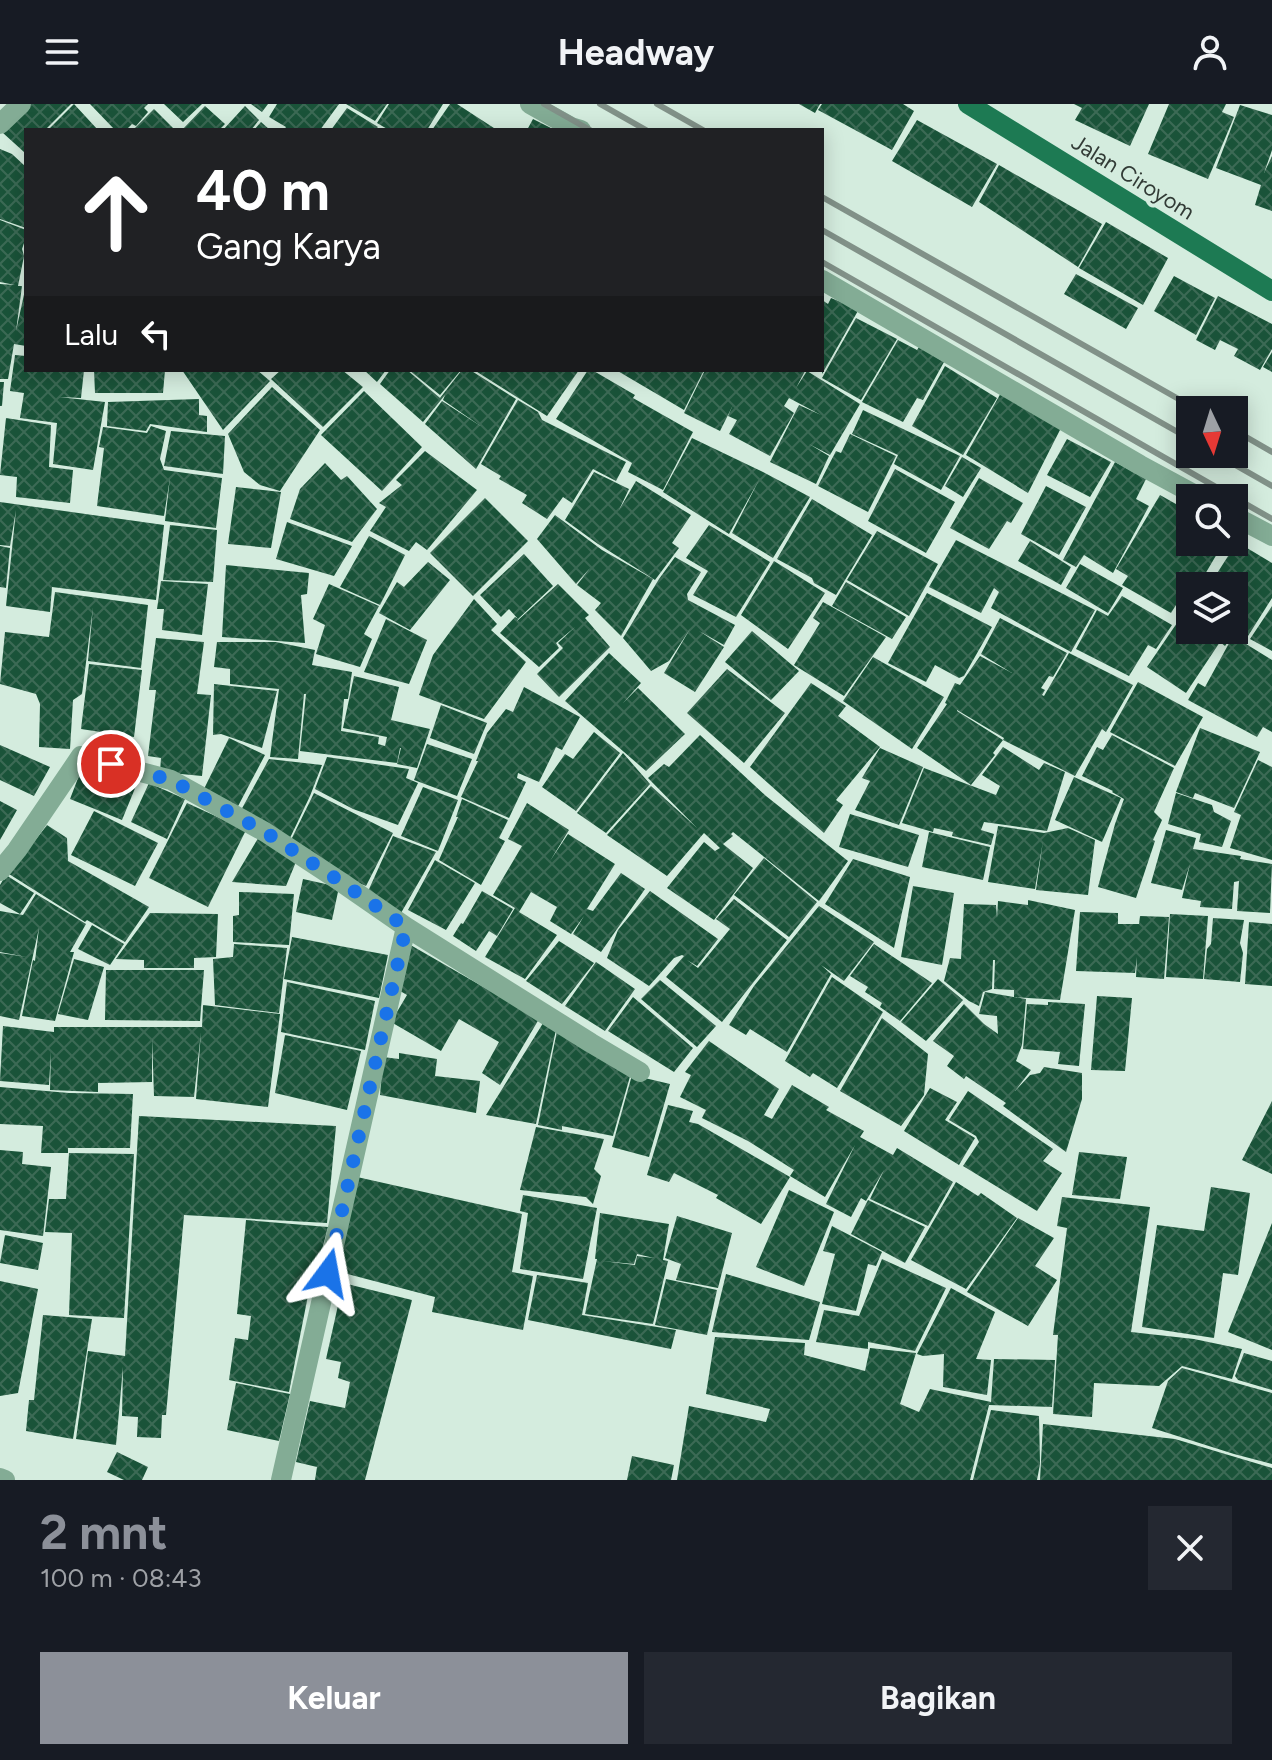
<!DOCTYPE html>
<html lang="id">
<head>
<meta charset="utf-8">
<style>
	body { margin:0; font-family:Figtree,sans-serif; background:#242831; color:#f1f3f6; height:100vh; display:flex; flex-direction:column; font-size:30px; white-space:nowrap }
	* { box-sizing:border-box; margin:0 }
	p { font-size:26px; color:#9ea1a6 }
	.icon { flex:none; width:44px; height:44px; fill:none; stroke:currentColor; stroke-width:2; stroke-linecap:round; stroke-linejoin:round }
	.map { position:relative; height:1376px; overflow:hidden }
	.sheet { display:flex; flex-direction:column; background:#171b24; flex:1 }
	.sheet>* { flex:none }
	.banner { position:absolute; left:24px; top:24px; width:800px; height:244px; border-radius:0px; box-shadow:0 4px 20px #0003; background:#202124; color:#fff; overflow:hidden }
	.needle { width:52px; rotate:176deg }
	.controls { position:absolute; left:1176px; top:292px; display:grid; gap:16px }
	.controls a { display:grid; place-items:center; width:72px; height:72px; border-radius:0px; background:#171b24; box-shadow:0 4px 20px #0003; font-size:40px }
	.pin { position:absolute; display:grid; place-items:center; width:68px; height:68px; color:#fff; margin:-34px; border:4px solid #fff; border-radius:50%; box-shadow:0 2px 8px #0007 }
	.me { position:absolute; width:88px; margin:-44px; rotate:13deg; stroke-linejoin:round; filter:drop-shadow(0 0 6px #0008) }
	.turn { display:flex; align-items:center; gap:28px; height:168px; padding:0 40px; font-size:36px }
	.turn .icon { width:104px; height:104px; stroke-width:2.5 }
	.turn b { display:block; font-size:56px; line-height:68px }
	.then { display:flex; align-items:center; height:76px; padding:0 40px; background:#0003; gap:16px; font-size:30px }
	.round { display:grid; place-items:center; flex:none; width:84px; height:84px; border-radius:0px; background:#242831 }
	.summary { display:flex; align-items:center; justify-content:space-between; height:136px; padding:0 40px }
	h1 { font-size:48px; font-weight:700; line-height:60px; color:#8c9099 }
	.cta { display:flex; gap:16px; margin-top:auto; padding:16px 40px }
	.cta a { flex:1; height:92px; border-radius:0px; background:#8c9099; color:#fff; font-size:32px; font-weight:700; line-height:92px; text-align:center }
	.cta a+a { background:#242831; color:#f1f3f6 }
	header { display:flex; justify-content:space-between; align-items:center; height:104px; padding:0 40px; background:#171b24; font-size:36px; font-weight:700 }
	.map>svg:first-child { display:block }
	.building { fill:url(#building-cross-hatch); fill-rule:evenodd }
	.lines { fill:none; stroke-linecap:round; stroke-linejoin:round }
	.minor { stroke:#83ac95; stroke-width:20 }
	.major { stroke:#1d7a53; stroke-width:20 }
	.rail { stroke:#819188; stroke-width:6 }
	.route { stroke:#1a73e8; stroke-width:14; stroke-dasharray:0 25.2 }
	.labels { text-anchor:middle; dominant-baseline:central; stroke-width:8; stroke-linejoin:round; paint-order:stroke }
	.street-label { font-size:22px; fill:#323b36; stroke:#d4ecde }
</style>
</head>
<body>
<header><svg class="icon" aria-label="menu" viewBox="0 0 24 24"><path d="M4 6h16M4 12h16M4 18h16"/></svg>Headway<svg class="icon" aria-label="person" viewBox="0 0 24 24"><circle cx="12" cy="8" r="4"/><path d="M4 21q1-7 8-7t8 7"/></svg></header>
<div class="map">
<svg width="1272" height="1376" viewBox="0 0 1272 1376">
	<defs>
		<pattern id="building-cross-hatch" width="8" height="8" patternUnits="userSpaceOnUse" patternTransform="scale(2)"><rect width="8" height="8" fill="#1a5339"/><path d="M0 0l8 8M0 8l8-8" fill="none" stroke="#3c6a55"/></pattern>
	</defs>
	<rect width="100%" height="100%" fill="#d4ecde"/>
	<path class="building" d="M 30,0 L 71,0 L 45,26 L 26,26 L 26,46 L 24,48 L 3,29 Z
		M 74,0 L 98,26 L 48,26 Z
		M 90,0 L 148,0 L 144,4 L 148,8 L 136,22 L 132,20 L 126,26 L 115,26 Z
		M 164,0 L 202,0 L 183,18 Z
		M 251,0 L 268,0 L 262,8 Z
		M 277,0 L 339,0 L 320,26 L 284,26 L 286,23 L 269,13 Z
		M 346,0 L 387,0 L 375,17 Z
		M 389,0 L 443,0 L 427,26 L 389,26 L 377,19 Z
		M 450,0 L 457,0 L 497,26 L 432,26 Z
		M 799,0 L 820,0 L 815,9 Z
		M 822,0 L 903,0 L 914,7 L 892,46 L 818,6 Z
		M 1074,0 L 1149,0 L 1130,42 L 1075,16 L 1082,4 Z
		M 1169,0 L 1226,0 L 1222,8 L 1234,13 L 1208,75 L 1148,50 Z
		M 1240,1 L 1272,11 L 1272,46 L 1264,69 L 1272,52 L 1272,107 L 1255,101 L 1261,81 L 1216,64 Z
		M 205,2 L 225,20 L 219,26 L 182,26 Z
		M 245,2 L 259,16 L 251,26 L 223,26 Z
		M 347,4 L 378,23 L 375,26 L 331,26 Z
		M 154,5 L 175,26 L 133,26 Z
		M 533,15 L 555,26 L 527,26 Z
		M 917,16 L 997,60 L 972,103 L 892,57 Z
		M 261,18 L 270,26 L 254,26 Z
		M 0,45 L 12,50 L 26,63 L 26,124 L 0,115 Z
		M 999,61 L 1102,120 L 1078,163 L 979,98 Z
		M 0,116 L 26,126 L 26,133 L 22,145 L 24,152 L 18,182 L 22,182 L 16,227 L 25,186 L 26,186 L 26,242 L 14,240 L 8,275 L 0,275 L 0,180 L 15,181 L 0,178 Z
		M 1106,118 L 1168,154 L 1143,201 L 1079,164 Z
		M 1076,170 L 1138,204 L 1126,225 L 1064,190 Z
		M 1174,172 L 1215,194 L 1196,231 L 1154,207 Z
		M 1218,192 L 1272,220 L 1272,245 L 1260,266 L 1234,252 L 1238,245 L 1220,236 L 1215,246 L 1196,236 Z
		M 831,194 L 859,205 L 822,270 L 822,196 L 828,200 Z
		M 856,214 L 897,235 L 861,296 L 822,274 Z
		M 898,236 L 917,246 L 919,243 L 944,258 L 923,296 L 917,294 L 903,318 L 862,298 Z
		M 1272,248 L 1272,268 L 1263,263 Z
		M 15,251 L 26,252 L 26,266 L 84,266 L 81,294 L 59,293 L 105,298 L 93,366 L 53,360 L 57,319 L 20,314 L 24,289 L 10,287 Z
		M 945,262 L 997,294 L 963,351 L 912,322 Z
		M 94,266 L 165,266 L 163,289 L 95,289 Z
		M 182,266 L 257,266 L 270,277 L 223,326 Z
		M 281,266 L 342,266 L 363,283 L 323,323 L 271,275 Z
		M 364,266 L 386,266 L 377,278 Z
		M 390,266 L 407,266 L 440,294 L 462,266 L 470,266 L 516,295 L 476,365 L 425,320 L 442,297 L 482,323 L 443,296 L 445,291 L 423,318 L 380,280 Z
		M 409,266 L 461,266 L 440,291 Z
		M 474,266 L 579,266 L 547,312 Z
		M 588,266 L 592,266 L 635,291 L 633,294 L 693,328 L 663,386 L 628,368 L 632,359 L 556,315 Z
		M 616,266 L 704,266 L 684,306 Z
		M 705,266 L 803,266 L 805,267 L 796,284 L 807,267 L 860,300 L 830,351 L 809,340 L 829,352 L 816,380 L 770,358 L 799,301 L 821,311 L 789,294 L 784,302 L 794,309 L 770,352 L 729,330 L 737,316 L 728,312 L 733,301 L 720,327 L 684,309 Z
		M 0,278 L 4,278 L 2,302 L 0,302 Z
		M 272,283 L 320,326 L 280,387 L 260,381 L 244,368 L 228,330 Z
		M 364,287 L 422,343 L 382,387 L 321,331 Z
		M 1002,287 L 1062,322 L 1028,389 L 966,351 Z
		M 199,295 L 199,311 L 207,312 L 207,328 L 150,320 L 146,327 L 107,322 L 108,298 Z
		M 518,296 L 538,308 L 542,316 L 626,358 L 616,377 L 593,365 L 572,399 L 563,393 L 547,415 L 522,399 L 527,391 L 499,375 L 501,372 L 481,360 Z
		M 863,306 L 960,352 L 941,386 L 894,360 L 898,351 L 852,330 Z
		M 6,314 L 51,321 L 49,363 L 73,366 L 70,399 L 16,393 L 17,373 L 0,371 Z
		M 151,322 L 166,327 L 160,355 L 164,366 L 222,374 L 216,424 L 165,417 L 170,374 L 164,412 L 97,402 L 104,344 L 99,343 L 103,323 L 147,329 Z
		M 171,327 L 225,332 L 223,370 L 164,362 Z
		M 850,330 L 896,352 L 868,408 L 818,382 L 836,347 L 841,349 Z
		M 692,334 L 763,368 L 810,393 L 773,454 L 732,429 L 759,376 L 729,430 L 663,388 Z
		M 1067,335 L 1111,358 L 1090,393 L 1047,371 Z
		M 425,347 L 477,386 L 427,446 L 416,438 L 409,447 L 370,427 L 386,403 L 379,399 L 402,381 L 396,376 Z
		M 962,353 L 981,364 L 963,393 L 945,382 Z
		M 1115,358 L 1146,375 L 1136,395 L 1149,402 L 1113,469 L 1084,451 L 1076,463 L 1063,456 Z
		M 325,359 L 341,376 L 347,372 L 377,405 L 352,438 L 290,415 L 300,385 Z
		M 895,365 L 955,398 L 926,449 L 868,417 Z
		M 594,368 L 629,385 L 619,406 L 636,377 L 691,411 L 672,439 L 679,444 L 655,476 L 598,440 L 565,416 Z
		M 979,374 L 1023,399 L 1011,419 L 1007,417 L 989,445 L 950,424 Z
		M 1046,382 L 1086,403 L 1059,451 L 1021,430 Z
		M 236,383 L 281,388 L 271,444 L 228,440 Z
		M 1160,391 L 1190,408 L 1190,438 L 1224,438 L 1198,482 L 1190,482 L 1188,498 L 1181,493 L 1171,509 L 1122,481 L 1128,472 L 1116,465 Z
		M 485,394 L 528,437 L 473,492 L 430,449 Z
		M 812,395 L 872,431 L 836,491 L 814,479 L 812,474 L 777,455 Z
		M 0,398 L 164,421 L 156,496 L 52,483 L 50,508 L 6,502 L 16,406 L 10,442 L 0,441 Z
		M 555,411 L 602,446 L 653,475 L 621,532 L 595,506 L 601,499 L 577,481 L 590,464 L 576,480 L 537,435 Z
		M 287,418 L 352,442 L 334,472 L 276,455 Z
		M 170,421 L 217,426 L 213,478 L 163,476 Z
		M 709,421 L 770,458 L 736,513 L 693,491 L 708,467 L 686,454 Z
		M 877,427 L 938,460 L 909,512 L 847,476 Z
		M 369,432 L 405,451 L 380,501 L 340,483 Z
		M 956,436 L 1095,506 L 1071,548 L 991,504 L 999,488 L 994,484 L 981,509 L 929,483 Z
		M 1030,437 L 1071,463 L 1061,481 L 1018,457 Z
		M 1237,438 L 1272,459 L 1272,494 L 1248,532 L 1234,524 L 1234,482 L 1209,482 Z
		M 0,442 L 10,444 L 6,484 L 0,483 Z
		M 524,450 L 553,482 L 518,515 L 509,505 L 501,513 L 480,491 Z
		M 675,453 L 701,468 L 687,490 L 688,496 L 735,521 L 724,541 L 699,527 L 724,543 L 695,588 L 664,569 L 690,525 L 669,557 L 651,567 L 623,534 L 659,475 Z
		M 774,457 L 825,489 L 788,545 L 741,511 Z
		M 428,458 L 450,476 L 410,526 L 379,509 L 397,478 L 404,483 Z
		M 1080,460 L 1123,484 L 1108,509 L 1066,484 Z
		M 226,461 L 309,469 L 307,490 L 301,491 L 305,539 L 222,533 Z
		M 161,477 L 208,480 L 202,531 L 162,526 L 164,505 L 157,505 Z
		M 846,478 L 906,513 L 892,535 L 832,502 Z
		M 329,480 L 379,502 L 364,530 L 372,535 L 360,563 L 316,550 L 325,521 L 313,515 Z
		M 558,480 L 589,511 L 585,514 L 610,543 L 559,593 L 537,570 L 563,544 L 558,539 L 575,523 L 556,539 L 559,544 L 539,563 L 500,529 L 515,513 L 518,515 L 517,517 Z
		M 55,488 L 148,501 L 141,564 L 88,557 L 93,503 L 82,590 L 73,596 L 70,645 L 39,643 L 40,600 L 36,590 L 0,580 L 5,528 L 49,533 Z
		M 927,489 L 992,523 L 964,572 L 959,574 L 935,561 L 926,578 L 888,559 Z
		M 1122,492 L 1172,521 L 1156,545 L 1148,541 L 1129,572 L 1076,545 L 1097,506 L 1108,512 Z
		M 474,495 L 497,520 L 491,526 L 526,558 L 484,615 L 419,591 L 433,551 Z
		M 823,498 L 886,533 L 844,592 L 794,561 L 820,519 L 813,514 Z
		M 1272,502 L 1272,547 L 1250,535 Z
		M 1190,509 L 1190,526 L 1231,526 L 1235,528 L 1225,542 L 1220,538 L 1186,589 L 1147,563 L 1179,516 L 1184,519 Z
		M 1000,514 L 1067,549 L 1053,573 L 1049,572 L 1041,584 L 1045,586 L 1042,591 L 1044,592 L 1069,549 L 1133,581 L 1106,628 L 1102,625 L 1075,672 L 1003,636 L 993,649 L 995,651 L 971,681 L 917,644 L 947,600 L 945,599 L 955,579 L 960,581 L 980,552 L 1012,569 L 981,550 ZM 957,606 L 1004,634 L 1003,636 L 957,607 Z
		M 386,515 L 427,536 L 409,580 L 364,568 Z
		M 752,527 L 799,567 L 771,596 L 725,558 Z
		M 1233,532 L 1272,556 L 1272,628 L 1263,623 L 1257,633 L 1188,596 L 1198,579 L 1205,583 Z
		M 156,534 L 204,538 L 197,590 L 211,591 L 202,672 L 160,668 L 161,654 L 148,652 L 156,586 L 149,586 Z
		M 217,538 L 276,538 L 315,546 L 312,561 L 352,568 L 348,595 L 344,595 L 341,627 L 379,633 L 378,640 L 385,642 L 387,633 L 343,624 L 354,572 L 399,583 L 391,616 L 430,625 L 417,664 L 397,660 L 401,644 L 400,644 L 397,659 L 300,647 L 306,590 L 304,590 L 298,655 L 270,653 L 279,585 L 230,580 L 230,565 L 214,563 Z
		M 609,549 L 641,579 L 623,599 L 638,584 L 685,630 L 646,667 L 565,597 Z
		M 873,553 L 944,593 L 912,645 L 843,597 Z
		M 89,560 L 142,566 L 134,633 L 81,625 Z
		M 727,565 L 785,609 L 744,659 L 687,609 Z
		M 1138,578 L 1203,613 L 1175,662 L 1110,628 Z
		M 811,579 L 846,602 L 838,612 L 880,643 L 836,696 L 843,701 L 824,729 L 750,663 Z
		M 214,580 L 277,587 L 262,644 L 221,630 L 213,631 Z
		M 524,583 L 580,613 L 562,646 L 556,643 L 539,678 L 518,669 L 517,674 L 526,678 L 509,714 L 461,693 L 478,657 L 476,657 L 487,629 L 506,605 L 513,608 Z
		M 441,601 L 487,619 L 474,650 L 430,634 Z
		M 1200,624 L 1260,648 L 1234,704 L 1195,689 L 1193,694 L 1176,688 Z
		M 594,628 L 620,649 L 576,707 L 542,683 L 565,650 L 573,655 Z
		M 700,631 L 766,692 L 848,757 L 819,797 L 733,728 L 731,730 L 733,732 L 723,740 L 753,764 L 714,816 L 667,784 L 704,738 L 715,747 L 720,744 L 704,729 L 667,772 L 607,731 L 651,682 L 697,724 L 648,674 L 664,660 L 669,663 Z
		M 1112,631 L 1174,664 L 1154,708 L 1162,716 L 1153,736 L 1155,737 L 1136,794 L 1098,783 L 1115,720 L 1124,695 L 1112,688 L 1113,687 L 1082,672 L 1097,643 L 1103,646 Z
		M 229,634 L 265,651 L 236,706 L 203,687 Z
		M 427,640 L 472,655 L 457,692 L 414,676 Z
		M 0,641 L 50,663 L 34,692 L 0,676 Z
		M 1003,643 L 1039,666 L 1044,659 L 1065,668 L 1047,727 L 984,718 L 981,726 L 994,730 L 991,741 L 952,732 L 953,728 L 934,724 L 933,728 L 902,719 L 924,664 L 996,691 L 1000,682 L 982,671 Z
		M 880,644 L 923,663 L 899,721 L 855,706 L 870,677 L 862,674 Z
		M 623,649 L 650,680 L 606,729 L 577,709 Z
		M 327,653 L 409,665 L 406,674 L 418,679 L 398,721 L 353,705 L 315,685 Z
		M 269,655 L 322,661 L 310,692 L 290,734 L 240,708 Z
		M 85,656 L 138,677 L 122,716 L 70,695 Z
		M 1258,656 L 1272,663 L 1272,756 L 1230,744 L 1241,711 L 1234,708 Z
		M 1074,673 L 1121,694 L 1102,738 L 1055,716 Z
		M 149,679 L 185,695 L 167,735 L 131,718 Z
		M 423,683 L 458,696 L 438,747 L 401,732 Z
		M 314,689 L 393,729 L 366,782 L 328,767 L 290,738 Z
		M 1176,689 L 1212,701 L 1214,708 L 1231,717 L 1222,743 L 1199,738 L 1201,730 L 1168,720 Z
		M 462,695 L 508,716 L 499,734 L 505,737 L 481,781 L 439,756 L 458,713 L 456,713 Z
		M 0,697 L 17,706 L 0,736 Z
		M 187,699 L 246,726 L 208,803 L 149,774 Z
		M 527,699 L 569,726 L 550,757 L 568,730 L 615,760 L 587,805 L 593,807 L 621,769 L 645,785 L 601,848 L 573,830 L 584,812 L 571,830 L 550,817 L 557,803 L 531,788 L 519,808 L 557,831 L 525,875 L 485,853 L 515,804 L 493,791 L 522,742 L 508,735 Z
		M 94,707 L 158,739 L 135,782 L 71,751 Z
		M 850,710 L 919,731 L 908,763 L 839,743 Z
		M 47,721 L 67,734 L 68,757 L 149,803 L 125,838 L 87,816 L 85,818 L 9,770 Z
		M 998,722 L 1044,729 L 1068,724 L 1095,736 L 1088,791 L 1036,786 L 1043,737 L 1035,785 L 988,778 Z
		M 1166,726 L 1196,734 L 1193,745 L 1241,752 L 1240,755 L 1272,760 L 1270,809 L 1237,807 L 1239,777 L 1234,778 L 1232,805 L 1200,803 L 1201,797 L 1182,794 L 1190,760 L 1182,786 L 1151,779 Z
		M 929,728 L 990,743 L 983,776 L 922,763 Z
		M 260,731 L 298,753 L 286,782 L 232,778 Z
		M 393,732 L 436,748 L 401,809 L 365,794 Z
		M 764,754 L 817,798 L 789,833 L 734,791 Z
		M 853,755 L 910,773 L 894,844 L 825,800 Z
		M 435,756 L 475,779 L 446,826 L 408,806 Z
		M 6,771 L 34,789 L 20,810 L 0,799 L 0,781 Z
		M 303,775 L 339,783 L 332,816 L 296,808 Z
		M 913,782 L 954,789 L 942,861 L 901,853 Z
		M 482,787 L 513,805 L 497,832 L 489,827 L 476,847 L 453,832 L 461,819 L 463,820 Z
		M 650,787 L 718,835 L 697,862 L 687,856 L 698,864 L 730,825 L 716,815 L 734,795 L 787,836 L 722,918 L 666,873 L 684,852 L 682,851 L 674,854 L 649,882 L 607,854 L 618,826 Z
		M 239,788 L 294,790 L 289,841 L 233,838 L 233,812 L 239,811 Z
		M 36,790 L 86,820 L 70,848 L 74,848 L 55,917 L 22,912 L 33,856 L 35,857 L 39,824 L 19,916 L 0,912 L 0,849 L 27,853 L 0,848 L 0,807 L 23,811 Z
		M 1028,796 L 1075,806 L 1060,896 L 1014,893 L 1014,886 L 994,885 L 995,856 L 993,856 L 992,885 L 983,888 L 979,902 L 969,897 L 944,877 L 950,854 L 961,855 L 964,800 L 996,801 L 997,814 L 998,797 L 1028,801 Z
		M 819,802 L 874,838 L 844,877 L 821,861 L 831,870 L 787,948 L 750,925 L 746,931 L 729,921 L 754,882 Z
		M 1080,808 L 1118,809 L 1118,820 L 1139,820 L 1140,812 L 1169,813 L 1164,875 L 1136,873 L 1137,853 L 1135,869 L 1076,867 Z
		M 150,809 L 218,810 L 216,853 L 194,854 L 194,864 L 144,864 L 144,856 L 116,855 Z
		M 1170,810 L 1208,812 L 1203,875 L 1166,873 Z
		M 1213,814 L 1244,816 L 1240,839 L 1243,849 L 1240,878 L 1204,875 L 1207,845 L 1211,840 Z
		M 1249,818 L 1272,820 L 1272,882 L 1245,880 Z
		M 92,821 L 124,840 L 110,861 L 78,845 Z
		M 292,833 L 388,851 L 379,894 L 284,875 Z
		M 559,837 L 594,859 L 562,900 L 526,877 Z
		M 407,839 L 539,915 L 500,981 L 482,969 L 499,938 L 459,915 L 441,947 L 391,918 L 407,891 L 395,884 Z
		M 234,840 L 287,844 L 279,909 L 215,901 L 213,855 L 233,853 Z
		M 874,840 L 932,879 L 900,917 L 880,903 L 882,899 L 865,888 L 868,883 L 850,872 Z
		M 74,855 L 104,863 L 88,916 L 58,910 Z
		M 596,858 L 635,885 L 605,927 L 565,902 Z
		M 106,866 L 204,866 L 200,917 L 105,916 Z
		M 832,873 L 883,908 L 837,984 L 813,969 L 810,973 L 785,957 Z
		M 938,875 L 963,896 L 926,937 L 901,918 Z
		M 660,876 L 716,922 L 697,943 L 641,895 Z
		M 287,878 L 375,897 L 365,946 L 281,928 Z
		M 985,888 L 1026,895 L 1022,941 L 1016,957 L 1031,966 L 1015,987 L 1030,971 L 1040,969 L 1044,963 L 1082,969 L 1082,995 L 1066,1048 L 1003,1002 L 1006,999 L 966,972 L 964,975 L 947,962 L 954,952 L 933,937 L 964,900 L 984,920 L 998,930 L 997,912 L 979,910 Z
		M 1097,892 L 1132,894 L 1125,967 L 1091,966 Z
		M 633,893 L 693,944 L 674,968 L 608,927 Z
		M 1048,898 L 1085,900 L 1079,962 L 1058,960 L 1060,948 L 1023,945 L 1027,900 L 1048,901 Z
		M 203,901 L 280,910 L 268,1003 L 196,995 L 201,928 L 194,993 L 154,992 L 152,934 L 152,978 L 98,979 L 98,988 L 50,986 L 51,947 L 49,981 L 0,977 L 3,922 L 54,928 L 54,923 L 202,923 Z
		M 882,914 L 928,950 L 924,991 L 901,1022 L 840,987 Z
		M 545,916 L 557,921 L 536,1020 L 486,1011 Z
		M 557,927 L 631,969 L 613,1032 L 562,1022 L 562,1026 L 538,1021 Z
		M 285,931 L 361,947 L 347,1006 L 275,989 Z
		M 709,937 L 779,985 L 764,1011 L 772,1015 L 792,981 L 829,1003 L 826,1006 L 864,1027 L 860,1033 L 893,1051 L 897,1044 L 953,1078 L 928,1122 L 870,1095 L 884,1066 L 866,1097 L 861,1094 L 851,1113 L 826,1100 L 855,1041 L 825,1093 L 790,1072 L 794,1066 L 748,1037 L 702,1014 L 706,1006 L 680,993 L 691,971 L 685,968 Z
		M 399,949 L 437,955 L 435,972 L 480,977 L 476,1009 L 380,991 L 383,953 L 399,955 Z
		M 632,971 L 670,980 L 649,1053 L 612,1043 Z
		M 0,983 L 69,989 L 133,990 L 130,1044 L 68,1044 L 68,1049 L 41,1049 L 43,1022 L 0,1020 Z
		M 930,984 L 957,998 L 945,1016 L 975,1034 L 959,1061 L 904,1027 Z
		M 968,987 L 1053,1045 L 1043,1057 L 1062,1069 L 1037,1107 L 963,1062 L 979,1038 L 976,1032 L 949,1016 Z
		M 1272,997 L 1272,1070 L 1242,1056 Z
		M 668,1001 L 693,1007 L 689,1018 L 698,1020 L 790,1073 L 761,1120 L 716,1094 L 718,1091 L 674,1069 L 669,1078 L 647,1071 Z
		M 139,1012 L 336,1022 L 327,1119 L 184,1111 L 166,1311 L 162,1311 L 161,1334 L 137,1333 L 138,1313 L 122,1312 L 123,1263 L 116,1341 L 76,1335 L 88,1247 L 125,1252 Z
		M 536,1023 L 604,1035 L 594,1065 L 601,1072 L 593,1100 L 586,1093 L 520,1086 Z
		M 0,1046 L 23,1048 L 22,1060 L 51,1063 L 43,1132 L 0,1126 Z
		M 1079,1048 L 1127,1053 L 1120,1095 L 1072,1091 Z
		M 69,1049 L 134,1050 L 124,1214 L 69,1211 L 72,1129 L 45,1128 L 49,1095 L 66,1095 Z
		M 357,1073 L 522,1110 L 512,1168 L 533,1172 L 523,1226 L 432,1208 L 435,1193 L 336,1167 Z
		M 956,1078 L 978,1092 L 981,1089 L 1017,1114 L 966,1185 L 911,1156 Z
		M 1211,1083 L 1250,1089 L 1238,1171 L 1223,1169 L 1214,1234 L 1142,1223 L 1157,1121 L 1204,1127 Z
		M 789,1086 L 834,1108 L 804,1182 L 756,1163 Z
		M 523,1091 L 597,1104 L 583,1175 L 520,1165 L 528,1109 L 520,1107 Z
		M 1062,1093 L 1150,1103 L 1131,1228 L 1194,1235 L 1242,1245 L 1232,1275 L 1182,1262 L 1159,1282 L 1094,1279 L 1092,1313 L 1053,1310 L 1058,1231 L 1053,1231 L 1067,1124 L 1057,1122 Z
		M 868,1096 L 925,1123 L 905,1159 L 851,1130 Z
		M 600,1109 L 669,1120 L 663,1156 L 668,1157 L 653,1220 L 585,1210 L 597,1155 L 595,1155 ZM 637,1150 L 654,1154 L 637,1152 L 635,1161 L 602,1157 L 634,1160 Z
		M 677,1112 L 732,1129 L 718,1184 L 676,1176 L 681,1160 L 665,1154 Z
		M 1018,1114 L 1054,1134 L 1035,1162 L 1057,1176 L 1028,1222 L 967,1188 Z
		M 246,1116 L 328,1123 L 318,1161 L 314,1161 L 289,1288 L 229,1276 L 235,1234 L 248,1236 L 251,1212 L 237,1210 Z
		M 1272,1119 L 1272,1246 L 1228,1228 Z
		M 832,1122 L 882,1148 L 876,1162 L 868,1160 L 856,1207 L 822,1200 L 835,1150 L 823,1147 Z
		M 5,1131 L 43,1139 L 38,1166 L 0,1159 Z
		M 882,1155 L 946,1184 L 915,1247 L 868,1238 L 868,1245 L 816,1238 L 824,1206 L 859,1212 Z
		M 726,1170 L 820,1198 L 809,1236 L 712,1228 Z
		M 537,1171 L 588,1179 L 582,1211 L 676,1226 L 671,1245 L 528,1216 Z
		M 666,1175 L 717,1186 L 707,1231 L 655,1221 Z
		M 0,1177 L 38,1185 L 18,1289 L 0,1292 Z
		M 343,1179 L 412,1196 L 365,1376 L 315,1376 L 317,1363 L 296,1358 L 310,1297 L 345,1304 L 350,1278 L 338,1274 L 341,1258 L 326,1255 Z
		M 951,1184 L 995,1208 L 976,1255 L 991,1256 L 987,1291 L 943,1283 L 944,1250 L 923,1252 L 917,1250 Z
		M 43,1211 L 92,1215 L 73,1335 L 26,1327 L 29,1296 L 34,1296 Z
		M 715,1233 L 805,1239 L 804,1251 L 865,1267 L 870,1244 L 916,1249 L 900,1300 L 919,1308 L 930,1285 L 991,1298 L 994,1255 L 1055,1256 L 1052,1303 L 989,1301 L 970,1376 L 677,1376 L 689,1302 L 766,1318 L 770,1305 L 706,1290 Z
		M 1244,1249 L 1272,1257 L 1272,1286 L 1238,1276 L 1235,1272 Z
		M 1182,1264 L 1272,1289 L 1272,1360 L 1234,1350 L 1152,1324 L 1168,1277 Z
		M 236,1279 L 290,1290 L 279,1337 L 227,1326 Z
		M 991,1306 L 1039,1312 L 1040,1360 L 1037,1376 L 973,1376 Z
		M 1043,1320 L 1175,1335 L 1272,1364 L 1272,1376 L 1040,1376 Z
		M 117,1348 L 148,1363 L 142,1376 L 124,1376 L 107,1368 Z
		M 632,1352 L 674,1361 L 671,1376 L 627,1376 Z"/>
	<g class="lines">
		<path class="minor" d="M 530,0 L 571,23 L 581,26
			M 0,20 L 21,0
			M 822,176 L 1140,361 L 1201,394
			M 1234,412 L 1272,432
			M 0,767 L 17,746 L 81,652 L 171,676 L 265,728 L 341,778 L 406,823 L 281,1376
			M 406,823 L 591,939 L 640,968
			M 0,1374 L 5,1376"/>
		<path class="major" d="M 968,0 L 1272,187"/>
		<path class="rail" d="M 544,0 L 590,26
			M 600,0 L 646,26
			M 657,0 L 703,26
			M 822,93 L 1198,306
			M 822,126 L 1190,335
			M 822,158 L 1272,415
			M 1234,326 L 1272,348
			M 1216,350 L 1272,382"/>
	</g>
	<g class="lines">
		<path class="route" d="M 111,660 L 171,676 L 265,728 L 341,778 L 406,823 L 328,1169"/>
	</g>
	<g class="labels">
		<g class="street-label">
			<text transform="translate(1133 73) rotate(32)">Jalan Ciroyom</text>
		</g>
	</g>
</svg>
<div class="controls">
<a><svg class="needle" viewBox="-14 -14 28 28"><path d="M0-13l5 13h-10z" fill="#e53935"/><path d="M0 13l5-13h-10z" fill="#9ea1a6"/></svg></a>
<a><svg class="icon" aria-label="search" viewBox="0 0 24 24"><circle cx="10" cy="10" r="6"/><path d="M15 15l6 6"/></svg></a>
<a><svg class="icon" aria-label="layers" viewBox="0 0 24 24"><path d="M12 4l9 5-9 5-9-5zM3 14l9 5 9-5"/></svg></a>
</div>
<div class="pin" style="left:111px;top:660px;background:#d93025"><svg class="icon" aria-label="arrive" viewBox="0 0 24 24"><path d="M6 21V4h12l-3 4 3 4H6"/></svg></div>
<svg class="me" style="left:328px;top:1169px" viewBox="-20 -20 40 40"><path d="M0-17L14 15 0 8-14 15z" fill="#1a73e8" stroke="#fff" stroke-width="4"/></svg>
<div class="banner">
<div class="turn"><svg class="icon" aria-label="ahead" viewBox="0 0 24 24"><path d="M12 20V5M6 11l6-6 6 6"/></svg><div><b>40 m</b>Gang Karya</div></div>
<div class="then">Lalu<svg class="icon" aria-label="left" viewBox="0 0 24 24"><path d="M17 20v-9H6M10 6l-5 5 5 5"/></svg></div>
</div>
</div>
<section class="sheet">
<div class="summary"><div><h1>2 mnt</h1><p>100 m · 08:43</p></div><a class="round"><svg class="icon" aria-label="close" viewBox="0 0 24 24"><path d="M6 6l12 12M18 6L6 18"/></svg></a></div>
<div class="cta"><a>Keluar</a><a>Bagikan</a></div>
</section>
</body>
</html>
